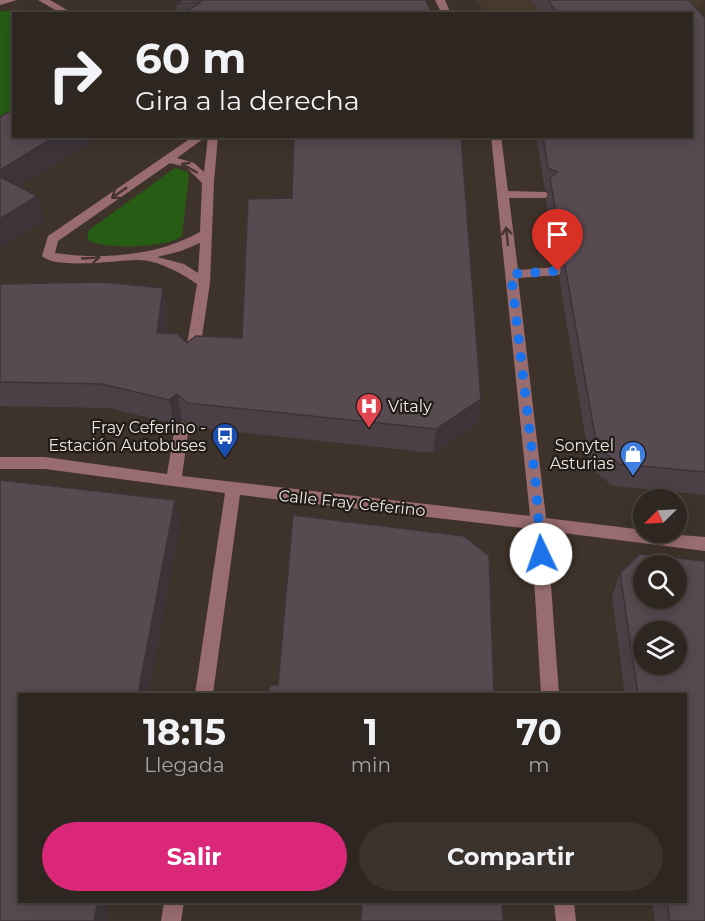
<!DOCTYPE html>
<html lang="es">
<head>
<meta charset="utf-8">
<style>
	body { margin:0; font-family:Montserrat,sans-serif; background:#3a322d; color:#f1f3f6; height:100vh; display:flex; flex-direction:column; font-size:22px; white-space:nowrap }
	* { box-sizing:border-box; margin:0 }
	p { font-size:20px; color:#a7a5a5 }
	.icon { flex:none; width:33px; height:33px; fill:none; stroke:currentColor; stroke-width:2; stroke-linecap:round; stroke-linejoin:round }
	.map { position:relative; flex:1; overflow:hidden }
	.details { position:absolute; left:18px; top:693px; width:669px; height:210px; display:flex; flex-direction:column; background:#2e2620; border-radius:0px; box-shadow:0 3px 15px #0003,0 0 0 2px #49433e }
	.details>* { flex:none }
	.guide { position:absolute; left:12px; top:12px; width:681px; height:126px; border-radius:0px; box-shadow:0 3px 15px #0003,0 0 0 2px #49433e; background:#2e2620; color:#f1f3f6; overflow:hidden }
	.needle { width:39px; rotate:246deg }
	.buttons { position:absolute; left:633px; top:489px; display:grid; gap:12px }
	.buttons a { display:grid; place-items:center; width:54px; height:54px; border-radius:50%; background:#2e2620; box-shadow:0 3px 15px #0003,0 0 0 2px #49433e; font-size:30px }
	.pin { position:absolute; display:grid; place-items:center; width:51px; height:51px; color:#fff; margin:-62px -26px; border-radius:50% 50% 50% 0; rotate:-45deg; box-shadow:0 0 6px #0007 }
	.pin .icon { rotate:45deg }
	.me { position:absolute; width:66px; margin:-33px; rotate:357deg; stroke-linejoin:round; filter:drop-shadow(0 0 4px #0008) }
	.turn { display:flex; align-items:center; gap:21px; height:126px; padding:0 24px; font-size:27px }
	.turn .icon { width:78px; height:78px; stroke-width:2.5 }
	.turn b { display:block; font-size:42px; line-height:51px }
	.eta { display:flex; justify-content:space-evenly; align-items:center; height:102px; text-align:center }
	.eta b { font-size:36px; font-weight:700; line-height:42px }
	.primary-button { display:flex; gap:12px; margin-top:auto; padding:12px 24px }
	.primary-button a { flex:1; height:69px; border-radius:36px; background:#db2777; color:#fff; font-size:24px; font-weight:700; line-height:69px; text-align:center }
	.primary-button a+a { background:#3a322d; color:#f1f3f6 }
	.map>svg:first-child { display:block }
	.education { fill:#493a2d }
	.green { fill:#265c14 }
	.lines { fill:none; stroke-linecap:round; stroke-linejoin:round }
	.minor { fill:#996c70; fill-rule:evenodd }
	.wall { fill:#4b4046; fill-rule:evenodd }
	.shaded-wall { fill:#3d3439 }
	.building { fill:#574a51; stroke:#3d3439; stroke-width:1.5; fill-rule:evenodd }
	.oneway { stroke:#453432 }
	.route { stroke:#1a73e8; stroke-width:10; stroke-dasharray:0 18 }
	.labels { text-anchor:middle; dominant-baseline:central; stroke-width:4.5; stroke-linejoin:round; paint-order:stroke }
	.poi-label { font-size:16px; fill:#eee7e2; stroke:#211c18; text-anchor:end }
	.street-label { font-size:16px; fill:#eee7e2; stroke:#211c18 }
</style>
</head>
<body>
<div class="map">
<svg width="705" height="921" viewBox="0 0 705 921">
	<rect width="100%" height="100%" fill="#3e332b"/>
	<path class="education" d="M 477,0 L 705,0 L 692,14 L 485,13 Z"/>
	<path class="green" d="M 14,10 L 19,13 L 14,14 L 13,124 L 0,132 L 0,12 Z
		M 175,168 L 187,171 L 189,175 L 182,236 C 167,248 104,250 87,240 L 89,230 Z"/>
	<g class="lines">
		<path class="minor" d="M 0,0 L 17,0 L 0,5 Z
			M 38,0 L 50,0 L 74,14 L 62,14 Z
			M 435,0 L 445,0 L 451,14 L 442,14 Z
			M 194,136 L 207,136 L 177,158 L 194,163 L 204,172 L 208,136 L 218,136 L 214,182 L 210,283 L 199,357 L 192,362 L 185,357 L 197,284 C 181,273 158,260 138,260 C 118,260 56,270 42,256 L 48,236 ZM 170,163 L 186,167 L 202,183 L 200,232 C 158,256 102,260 55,253 L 58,241 ZM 200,243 L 198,273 L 184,264 L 157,257 L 181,251 Z
			M 491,136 L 501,136 L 508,191 L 545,192 L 551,195 L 545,198 L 509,198 L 518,270 L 558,267 L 564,271 L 558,275 L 518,278 L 546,518 L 644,530 L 644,532 L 705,537 L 705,551 L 547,531 L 559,694 L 541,694 L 531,529 L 240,495 L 213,694 L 195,694 L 225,493 L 45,469 L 0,469 L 0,457 L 45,457 L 167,474 L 175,426 L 182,421 L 189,426 L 182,476 L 530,516 Z
			M 164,902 L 184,902 L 181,921 L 161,921 Z
			M 554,902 L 574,902 L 576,921 L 556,921 Z"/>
	</g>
	<path class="wall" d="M 183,0 L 432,14 L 178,14 L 176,4 Z
		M 531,0 L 689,0 L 705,18 L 705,495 L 613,486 L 591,469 L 559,277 L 561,267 L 557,265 L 546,200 L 548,191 L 545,190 L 536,136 L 692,136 L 692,14 L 540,14 Z
		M 292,198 L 477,424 L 433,453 L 191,427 L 182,419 L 174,424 L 109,408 L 0,406 L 0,284 L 163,288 L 167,312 L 165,334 L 187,343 L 242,338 Z
		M 640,554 L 705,561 L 705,921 L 655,921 L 652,902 L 686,902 L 686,694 L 625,694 L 612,597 L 620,573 ZM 644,566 L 676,566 L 676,598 L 644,598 ZM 644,632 L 676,632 L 676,664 L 644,664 Z"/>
	<path class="shaded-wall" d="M 56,136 L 101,136 L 1,198 L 0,170 Z
		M 37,196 L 44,220 L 0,248 L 0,219 Z
		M 163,288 L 167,312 L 162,358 L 157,333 Z
		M 177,394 L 182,419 L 174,424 L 169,400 Z
		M 481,399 L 477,424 L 433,453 L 436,429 Z
		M 175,500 L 180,523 L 149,694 L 138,694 Z
		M 98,902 L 110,902 L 107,921 L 94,921 Z"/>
	<path class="building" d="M 183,0 L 426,0 L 432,14 L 181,14 L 201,2 L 176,4 Z
		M 548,0 L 689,0 L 705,18 L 705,472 L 619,464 L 597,447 L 563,255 L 571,248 L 561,242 L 550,178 L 557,172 L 548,168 L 543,136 L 692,136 L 692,14 L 558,14 Z
		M 14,109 L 14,136 L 56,136 L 0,170 L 0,117 Z
		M 294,136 L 461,136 L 481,399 L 436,429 L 187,403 L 177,394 L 169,400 L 102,384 L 0,382 L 0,284 L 103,282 L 163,288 L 157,333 L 178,334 L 187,343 L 196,336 L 242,338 L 248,199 L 292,198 Z
		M 0,177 L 37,196 L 0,219 Z
		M 0,480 L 175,500 L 138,694 L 20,694 L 20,902 L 98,902 L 94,921 L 0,921 Z
		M 293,515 L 464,536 L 489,556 L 494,694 L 269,694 L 270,685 L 278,685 Z
		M 640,554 L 705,561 L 705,921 L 670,921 L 667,902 L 686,902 L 686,694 L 638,694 L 620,573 ZM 644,566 L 676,566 L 676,598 L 644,598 ZM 644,632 L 676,632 L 676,664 L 644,664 Z
		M 362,902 L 502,902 L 503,921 L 361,921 Z"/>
	<defs><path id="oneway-shaft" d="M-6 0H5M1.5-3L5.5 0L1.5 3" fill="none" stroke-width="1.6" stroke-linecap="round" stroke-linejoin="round" transform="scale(1.5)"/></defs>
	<g class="oneway">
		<use href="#oneway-shaft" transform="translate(189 168) rotate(-150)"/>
		<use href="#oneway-shaft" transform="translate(119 193) rotate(145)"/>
		<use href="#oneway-shaft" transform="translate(507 236) rotate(-96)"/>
		<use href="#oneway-shaft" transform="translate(91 258) rotate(-3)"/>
	</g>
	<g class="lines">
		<path class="route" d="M 541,554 L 536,486 L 511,274 L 558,271"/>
	</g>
	<defs>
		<g id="hospital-pin" transform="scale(1.35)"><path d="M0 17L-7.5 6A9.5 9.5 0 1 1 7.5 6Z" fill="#e0444e" stroke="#211c18"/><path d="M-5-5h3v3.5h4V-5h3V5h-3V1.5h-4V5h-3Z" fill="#fff"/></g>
		<g id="bus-pin" transform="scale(1.35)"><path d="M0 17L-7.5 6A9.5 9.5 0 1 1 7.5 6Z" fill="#1a4fb4" stroke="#211c18"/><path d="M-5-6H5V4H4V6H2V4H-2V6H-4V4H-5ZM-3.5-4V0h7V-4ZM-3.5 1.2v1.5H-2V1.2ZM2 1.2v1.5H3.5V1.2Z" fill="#fff"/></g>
		<g id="shop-pin" transform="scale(1.35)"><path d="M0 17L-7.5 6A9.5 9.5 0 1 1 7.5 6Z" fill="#3f7fe0" stroke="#211c18"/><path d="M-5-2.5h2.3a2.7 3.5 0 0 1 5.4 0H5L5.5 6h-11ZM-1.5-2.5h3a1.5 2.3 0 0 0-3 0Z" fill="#fff"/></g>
	</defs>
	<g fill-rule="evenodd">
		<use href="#hospital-pin" x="369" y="406"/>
		<use href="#bus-pin" x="225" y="436"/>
		<use href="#shop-pin" x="633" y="454"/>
	</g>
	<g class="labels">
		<g class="poi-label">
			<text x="388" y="406" text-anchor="start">Vitaly</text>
			<text x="206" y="427">Fray Ceferino -<tspan x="206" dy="18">Estación Autobuses</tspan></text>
			<text x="614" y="445">Sonytel<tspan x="614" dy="18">Asturias</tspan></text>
		</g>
		<g class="street-label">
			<text transform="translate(352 503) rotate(6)">Calle Fray Ceferino</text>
		</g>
	</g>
</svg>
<div class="buttons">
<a><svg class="needle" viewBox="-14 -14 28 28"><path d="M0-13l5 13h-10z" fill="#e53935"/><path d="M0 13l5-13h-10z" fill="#a7a5a5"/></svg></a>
<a><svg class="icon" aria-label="search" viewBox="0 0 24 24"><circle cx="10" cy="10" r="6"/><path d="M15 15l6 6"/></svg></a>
<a><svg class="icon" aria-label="layers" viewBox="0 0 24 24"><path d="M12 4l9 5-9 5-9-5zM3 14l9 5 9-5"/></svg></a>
</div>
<div class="pin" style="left:558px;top:271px;background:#d93025"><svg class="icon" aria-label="arrive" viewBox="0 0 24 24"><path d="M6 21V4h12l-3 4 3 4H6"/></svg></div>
<svg class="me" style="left:541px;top:554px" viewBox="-20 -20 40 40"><circle r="19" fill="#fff"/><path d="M0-13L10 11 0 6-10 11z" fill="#1a73e8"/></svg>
<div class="guide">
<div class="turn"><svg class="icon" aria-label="right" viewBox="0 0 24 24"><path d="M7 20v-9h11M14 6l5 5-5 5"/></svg><div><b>60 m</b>Gira a la derecha</div></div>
</div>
<section class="details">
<div class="eta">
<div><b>18:15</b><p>Llegada</p></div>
<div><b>1</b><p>min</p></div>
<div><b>70</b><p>m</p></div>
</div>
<div class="primary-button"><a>Salir</a><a>Compartir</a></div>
</section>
</div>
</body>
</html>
